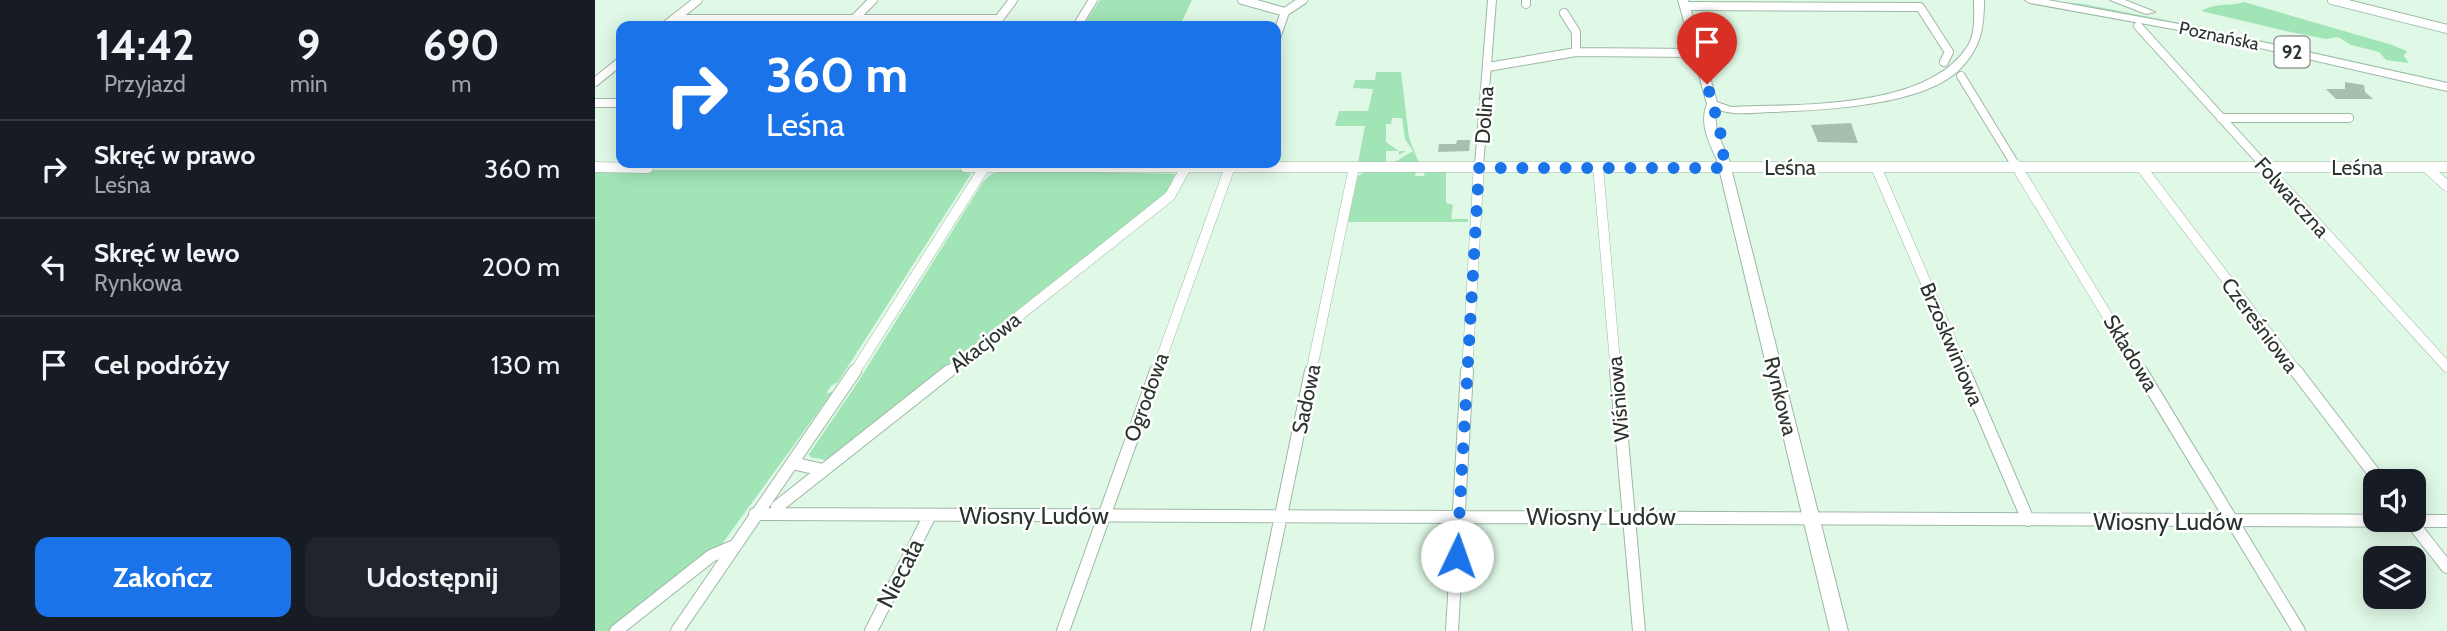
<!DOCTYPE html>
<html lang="pl">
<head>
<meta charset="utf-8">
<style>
	body { margin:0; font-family:Cabin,sans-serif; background:#20242c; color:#f1f3f6; height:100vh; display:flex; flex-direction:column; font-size:26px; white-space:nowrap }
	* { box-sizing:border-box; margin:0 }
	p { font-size:23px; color:#9ea1a6 }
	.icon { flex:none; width:38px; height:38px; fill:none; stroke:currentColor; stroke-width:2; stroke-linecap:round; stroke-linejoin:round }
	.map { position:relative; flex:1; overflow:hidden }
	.drawer { display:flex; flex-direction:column; background:#171b24; width:595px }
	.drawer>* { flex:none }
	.hud { position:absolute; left:21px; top:21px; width:665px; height:147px; border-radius:14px; box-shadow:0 4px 18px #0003; background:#1a73e8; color:#fff; overflow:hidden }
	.buttons { position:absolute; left:1768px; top:469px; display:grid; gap:14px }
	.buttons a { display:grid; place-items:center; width:63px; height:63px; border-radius:14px; background:#171b24; box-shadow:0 4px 18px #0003; font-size:35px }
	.pin { position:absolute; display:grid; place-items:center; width:60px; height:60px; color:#fff; margin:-72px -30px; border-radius:50% 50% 50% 0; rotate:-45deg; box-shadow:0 0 7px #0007 }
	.pin .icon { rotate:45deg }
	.me { position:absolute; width:77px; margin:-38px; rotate:3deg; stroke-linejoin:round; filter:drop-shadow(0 0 5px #0008) }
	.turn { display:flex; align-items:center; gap:24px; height:147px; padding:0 35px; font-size:32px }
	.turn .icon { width:91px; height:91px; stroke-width:2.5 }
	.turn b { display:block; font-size:49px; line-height:60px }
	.eta { display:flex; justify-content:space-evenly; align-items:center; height:119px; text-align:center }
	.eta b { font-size:42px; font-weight:800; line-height:49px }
	.primary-button { display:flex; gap:14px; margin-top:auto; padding:14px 35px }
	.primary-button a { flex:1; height:80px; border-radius:14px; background:#1a73e8; color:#fff; font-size:28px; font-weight:800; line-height:80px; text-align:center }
	.primary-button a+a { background:#20242c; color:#f1f3f6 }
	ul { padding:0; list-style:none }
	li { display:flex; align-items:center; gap:21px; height:98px; padding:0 35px; border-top:2px solid #363941 }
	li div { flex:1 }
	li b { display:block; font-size:26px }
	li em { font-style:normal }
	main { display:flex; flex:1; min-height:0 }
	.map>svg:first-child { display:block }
	.green { fill:#a1e4b6 }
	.building { fill:#a7bfae }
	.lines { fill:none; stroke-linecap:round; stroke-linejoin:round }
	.street-far2-casing { stroke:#9fb7a6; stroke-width:10 }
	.street-far1-casing { stroke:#9fb7a6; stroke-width:11 }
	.street-casing { stroke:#9fb7a6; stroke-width:14 }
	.secondary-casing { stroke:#9fb7a6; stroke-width:2 }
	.primary-casing { stroke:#9fb7a6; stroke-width:2 }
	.street-far2 { stroke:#fff; stroke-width:8 }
	.street-far1 { stroke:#fff; stroke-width:10 }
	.street { stroke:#fff; stroke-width:12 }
	.secondary { fill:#fff; fill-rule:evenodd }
	.primary { fill:#fff; fill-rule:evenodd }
	.route { stroke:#1a73e8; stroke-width:12; stroke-dasharray:0 21.6 }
	.labels { text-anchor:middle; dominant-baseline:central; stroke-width:5; stroke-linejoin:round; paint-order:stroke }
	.far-street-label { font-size:18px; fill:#2a342d; stroke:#fff }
	.shield { fill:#fff; stroke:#6a716c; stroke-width:2 }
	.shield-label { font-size:19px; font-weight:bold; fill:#2a342d }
	.street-label { font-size:21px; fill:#2a342d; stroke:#fff }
	.near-street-label { font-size:24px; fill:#2a342d; stroke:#fff }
</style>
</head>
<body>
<main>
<section class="drawer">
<div class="eta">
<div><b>14:42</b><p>Przyjazd</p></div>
<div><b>9</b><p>min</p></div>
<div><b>690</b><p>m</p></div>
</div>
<ul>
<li><svg class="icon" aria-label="right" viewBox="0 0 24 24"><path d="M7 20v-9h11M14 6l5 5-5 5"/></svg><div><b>Skręć w prawo</b><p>Leśna</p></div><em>360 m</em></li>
<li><svg class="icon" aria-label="left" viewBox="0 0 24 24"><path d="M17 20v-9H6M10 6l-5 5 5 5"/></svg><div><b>Skręć w lewo</b><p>Rynkowa</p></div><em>200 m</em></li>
<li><svg class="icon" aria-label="arrive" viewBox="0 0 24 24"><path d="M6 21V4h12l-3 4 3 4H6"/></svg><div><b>Cel podróży</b></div><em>130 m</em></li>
</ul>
<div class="primary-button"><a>Zakończ</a><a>Udostępnij</a></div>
</section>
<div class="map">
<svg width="1852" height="631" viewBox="0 0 1852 631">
	<rect width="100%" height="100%" fill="#e0f9e7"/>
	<path class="green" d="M 505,0 L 597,0 L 585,25 L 620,25 L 488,26 Z
		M 1445,0 L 1488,4 L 1601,26 L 1852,82 L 1852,86 Z
		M 1649,2 L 1794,44 L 1812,51 L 1809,56 L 1814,63 L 1791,60 L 1784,52 L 1756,45 L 1743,37 L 1731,39 L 1691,31 L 1606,11 C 1622,2 1633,7 1649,2 Z
		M 781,72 L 806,72 L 814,138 L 824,163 L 798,163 L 818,151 L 810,139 L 807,118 L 797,118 L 796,124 L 791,124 L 791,142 L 804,151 L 811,151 L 804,155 L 804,151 L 791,151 L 791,163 L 763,163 L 770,126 L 740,126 L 744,111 L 773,111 L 778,89 L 758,88 L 760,80 L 780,80 Z
		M 0,170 L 365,170 L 376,174 L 243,382 L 236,386 L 231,394 L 238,391 L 225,409 L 127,544 L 14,631 L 0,631 Z
		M 411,170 L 580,174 L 570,195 L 237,458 L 230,460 L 215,457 L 214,454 L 261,385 L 388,182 L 396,174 Z
		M 770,172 L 821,172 L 820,176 L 829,176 L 830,172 L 851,172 L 851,203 L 858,205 L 856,219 L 873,219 L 873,222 L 753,222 L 763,176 Z"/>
	<path class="building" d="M 1750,82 L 1769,85 L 1770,92 L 1778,99 L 1741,99 L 1731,89 L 1750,89 Z
		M 1256,123 L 1263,143 L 1223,142 L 1216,125 Z
		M 862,140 L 875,140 L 874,151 L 843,152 L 844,144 L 861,144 Z"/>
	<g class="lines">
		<g class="street-far2-casing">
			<path id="street-far2" d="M 647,0 L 690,12
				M 931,0 L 931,4
				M 1737,0 L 1852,29
				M 1090,6 L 1325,7 L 1354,52 L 1349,62
				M 969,13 L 981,32 L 981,52
				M 80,19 L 403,19
				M 258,20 L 278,0
				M 401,23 L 418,0
				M 70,26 L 103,0
				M 482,26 L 498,0
				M 1543,26 L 1670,166
				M 681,38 L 690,12 L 708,0
				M 893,67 L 981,52 L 1103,53
				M 1366,76 L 1421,166
				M 0,82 L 26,61
				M 0,103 L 26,103
				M 1626,118 L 1754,118
				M 635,166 L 636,163
				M 884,166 L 897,0"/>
		</g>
		<g class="street-far1-casing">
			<path id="street-far1" d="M 1420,164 L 1547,373
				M 1668,164 L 1852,367
				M 0,167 L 53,168
				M 370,167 L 1852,167
				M 1003,167 L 1021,373
				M 1281,167 L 1370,373
				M 1546,167 L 1703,373
				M 1831,167 L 1852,186
				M 259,373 L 391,165
				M 352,373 L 575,196 L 590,169
				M 561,373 L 636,164
				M 716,373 L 759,167
				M 872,373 L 884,164"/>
		</g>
		<g class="street-casing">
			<path id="street" d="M 1021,371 L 1044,631
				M 1369,371 L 1433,520
				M 1546,371 L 1704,631
				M 1701,371 L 1785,481
				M 197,463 L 228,470
				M 182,507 L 354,371
				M 160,514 L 1852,521
				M 1815,520 L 1852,567
				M 21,631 L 116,556 L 137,547
				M 82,631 L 260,371
				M 276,631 L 335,515
				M 468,631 L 561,371
				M 662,631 L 716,371
				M 857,631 L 872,371"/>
		</g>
		<g class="secondary-casing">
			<path id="secondary" d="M 1083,0 L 1093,0 L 1122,102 L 1136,107 C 1203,104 1331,110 1372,47 C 1381,34 1379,15 1379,0 L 1389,0 C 1389,28 1386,48 1365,69 C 1329,106 1228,110 1178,112 C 1160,112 1141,116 1124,110 L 1120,114 L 1122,132 L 1134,160 L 1253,631 L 1235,631 L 1122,160 C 1114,143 1104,123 1112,104 Z"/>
		</g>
		<g class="primary-casing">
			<path id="primary" d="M 1430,0 L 1453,0 L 1600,27 L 1852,83 L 1852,91 L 1600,33 L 1435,3 Z
				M 1515,0 L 1530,0 L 1560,12 L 1551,14 Z"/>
		</g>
		<use href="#street-far2" class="street-far2"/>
		<use href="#street-far1" class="street-far1"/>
		<use href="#street" class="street"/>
		<use href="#secondary" class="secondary"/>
		<use href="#primary" class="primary"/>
	</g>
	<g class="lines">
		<path class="route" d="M 862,556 L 884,168 L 1130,168 L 1125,130 L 1112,84"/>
	</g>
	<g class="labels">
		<g class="far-street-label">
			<text transform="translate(1624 36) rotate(12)">Poznańska</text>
		</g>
		<rect class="shield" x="1679.5" y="36.5" width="35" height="31" rx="5"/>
		<g class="shield-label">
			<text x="1697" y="52">92</text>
		</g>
		<g class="street-label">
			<text transform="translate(889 115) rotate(-86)">Dolina</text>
			<text x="1195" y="167">Leśna</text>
			<text x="1762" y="167">Leśna</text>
			<text transform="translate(1697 197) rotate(48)">Folwarczna</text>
			<text transform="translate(1665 325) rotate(53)">Czereśniowa</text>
			<text transform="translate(390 342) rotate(-38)">Akacjowa</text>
			<text transform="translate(1357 344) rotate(67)">Brzoskwiniowa</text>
			<text transform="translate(1536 353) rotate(59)">Składowa</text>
			<text transform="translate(1186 396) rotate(76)">Rynkowa</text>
			<text transform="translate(551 397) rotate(-70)">Ogrodowa</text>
			<text transform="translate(711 399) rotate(-78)">Sadowa</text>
			<text transform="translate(1023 399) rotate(-95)">Wiśniowa</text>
		</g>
		<g class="near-street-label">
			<text x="439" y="515">Wiosny Ludów</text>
			<text x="1006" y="516">Wiosny Ludów</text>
			<text x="1573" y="521">Wiosny Ludów</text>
			<text transform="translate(305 573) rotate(-63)">Niecała</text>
		</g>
	</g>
</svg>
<div class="buttons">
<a><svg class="icon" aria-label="sound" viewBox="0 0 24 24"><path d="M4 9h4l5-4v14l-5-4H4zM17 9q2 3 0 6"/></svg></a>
<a><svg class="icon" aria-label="layers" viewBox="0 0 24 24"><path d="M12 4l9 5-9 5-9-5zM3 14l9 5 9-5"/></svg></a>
</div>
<div class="pin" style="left:1112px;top:84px;background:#d93025"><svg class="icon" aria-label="arrive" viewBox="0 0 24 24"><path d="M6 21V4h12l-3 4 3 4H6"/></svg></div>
<svg class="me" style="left:862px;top:556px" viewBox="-20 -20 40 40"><circle r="19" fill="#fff"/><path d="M0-13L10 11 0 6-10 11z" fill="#1a73e8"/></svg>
<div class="hud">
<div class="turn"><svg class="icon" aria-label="right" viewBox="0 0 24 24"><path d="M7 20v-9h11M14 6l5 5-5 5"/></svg><div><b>360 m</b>Leśna</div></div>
</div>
</div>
</main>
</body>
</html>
